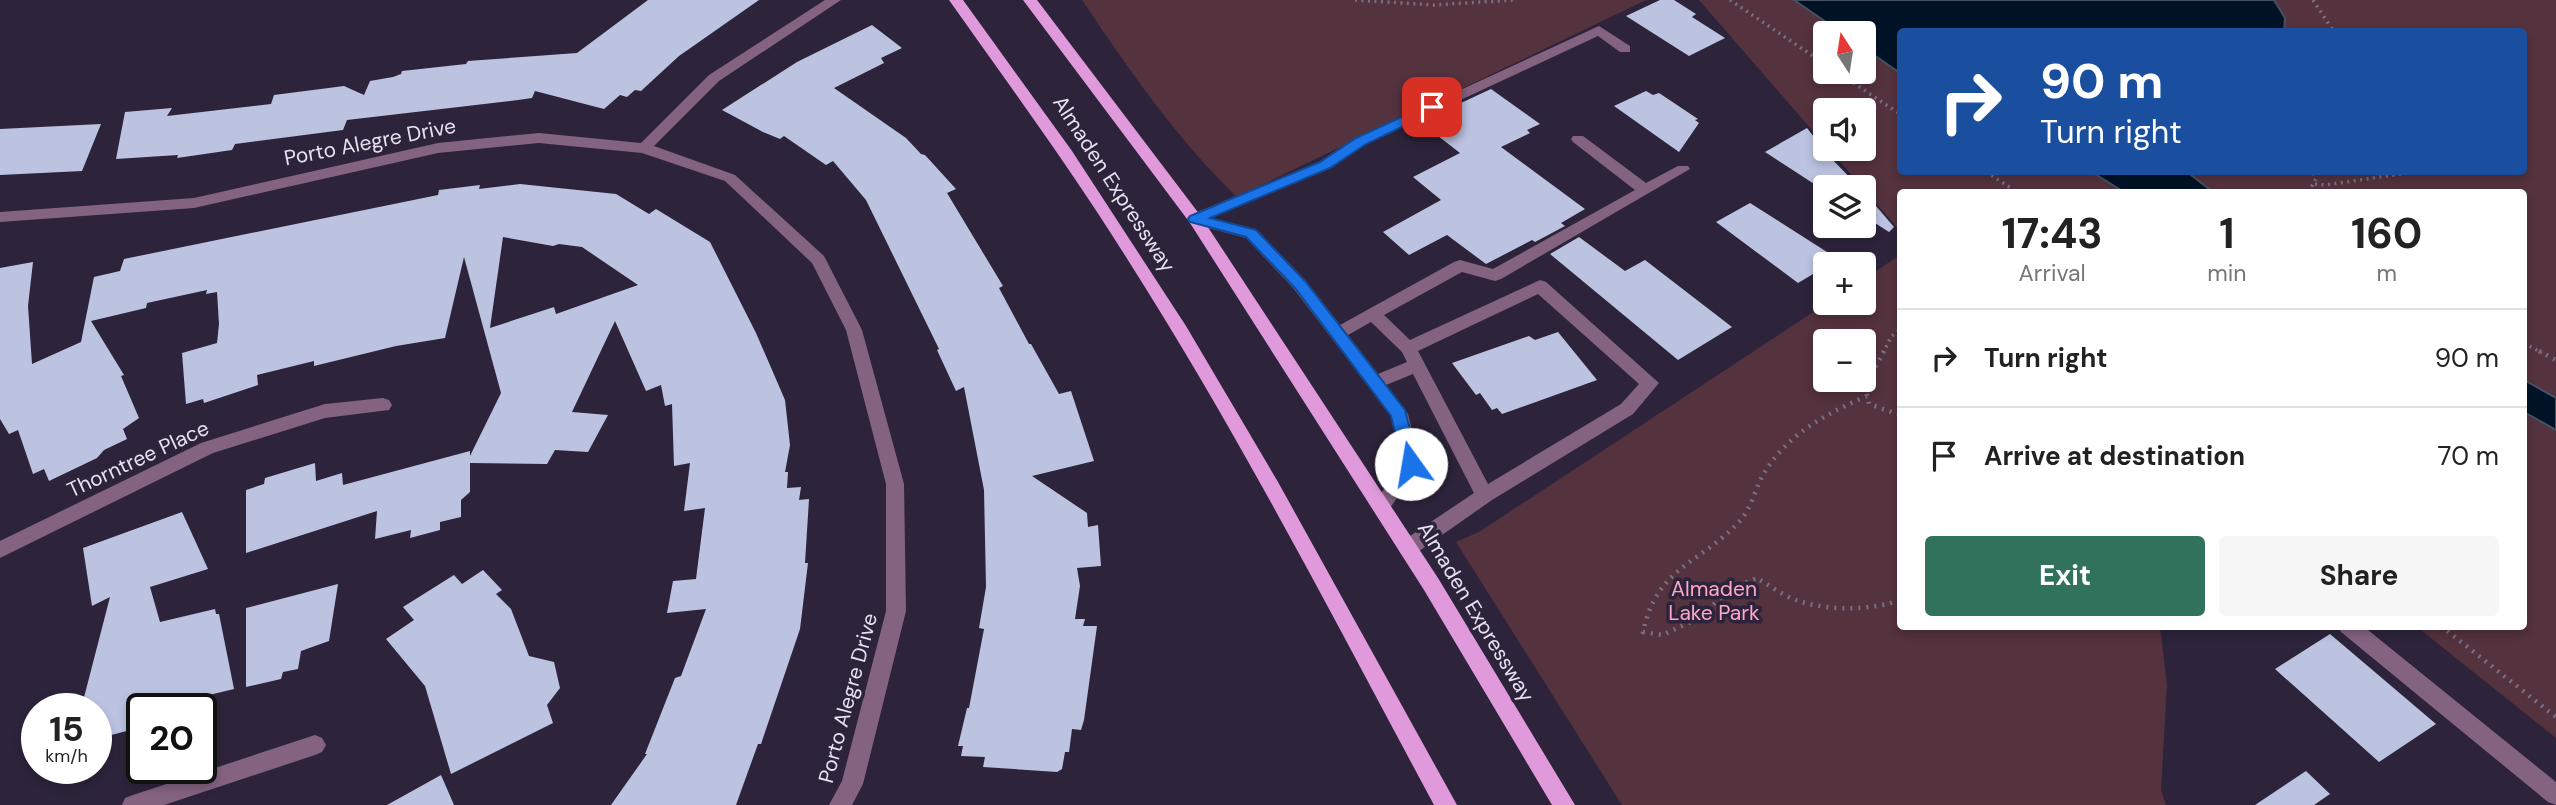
<!DOCTYPE html>
<html lang="en">
<head>
<meta charset="utf-8">
<style>
	body { margin:0; font-family:"DM Sans",sans-serif; background:#f6f6f6; color:#222; height:100vh; display:flex; flex-direction:column; font-size:26px; white-space:nowrap }
	* { box-sizing:border-box; margin:0 }
	p { font-size:23px; color:#767676 }
	.icon { flex:none; width:38px; height:38px; fill:none; stroke:currentColor; stroke-width:2; stroke-linecap:round; stroke-linejoin:round }
	.map { position:relative; flex:1; overflow:hidden }
	.sheet { position:absolute; left:1897px; top:189px; width:630px; height:441px; display:flex; flex-direction:column; background:#fff; border-radius:7px; box-shadow:0 4px 10px #0003 }
	.sheet>* { flex:none }
	.hud { position:absolute; left:1897px; top:28px; width:630px; height:147px; border-radius:7px; box-shadow:0 4px 10px #0003; background:#1a4fa0; color:#fff; overflow:hidden }
	.needle { width:46px; rotate:348deg }
	.tools { position:absolute; left:1813px; top:21px; display:grid; gap:14px }
	.tools a { display:grid; place-items:center; width:63px; height:63px; border-radius:7px; background:#fff; box-shadow:0 4px 10px #0003; font-size:35px }
	.speed { position:absolute; left:21px; top:693px; display:flex; gap:14px; font-size:35px; font-weight:700; text-align:center }
	.speed>* { display:grid; place-content:center; width:91px; height:91px; border-radius:50%; background:#fff; box-shadow:0 4px 10px #0003; line-height:1 }
	.speed small { font-size:18px; font-weight:400 }
	.speed .limit { border:4px solid #111; border-radius:10px; background:#fff; color:#111 }
	.pin { position:absolute; display:grid; place-items:center; width:60px; height:60px; color:#fff; margin:-30px; border-radius:14px; box-shadow:0 4px 10px #0006 }
	.me { position:absolute; width:77px; margin:-38px; rotate:347deg; stroke-linejoin:round; filter:drop-shadow(0 0 5px #0008) }
	.turn { display:flex; align-items:center; gap:24px; height:147px; padding:0 28px; font-size:32px }
	.turn .icon { width:91px; height:91px; stroke-width:2.5 }
	.turn b { display:block; font-size:49px; line-height:60px }
	.eta { display:flex; justify-content:space-evenly; align-items:center; height:119px; text-align:center }
	.eta b { font-size:42px; font-weight:700; line-height:49px }
	.cta { display:flex; gap:14px; margin-top:auto; padding:14px 28px }
	.cta a { flex:1; height:80px; border-radius:7px; background:#30725b; color:#fff; font-size:28px; font-weight:700; line-height:80px; text-align:center }
	.cta a+a { background:#f6f6f6; color:#222 }
	ul { padding:0; list-style:none }
	li { display:flex; align-items:center; gap:21px; height:98px; padding:0 28px; border-top:2px solid #e0e0e0 }
	li div { flex:1 }
	li b { display:block; font-size:26px }
	li em { font-style:normal }
	.map>svg:first-child { display:block }
	.green { fill:#54323e; fill-rule:evenodd }
	.water { fill:#001326; stroke:#455163; stroke-width:2 }
	.building { fill:#bcc3e1; fill-rule:evenodd }
	.lines { fill:none; stroke-linecap:round; stroke-linejoin:round }
	.path-far1 { stroke:#787185; stroke-width:3.5; stroke-dasharray:2 4.5; stroke-linecap:butt }
	.path { stroke:#787185; stroke-width:4.5; stroke-dasharray:2 6; stroke-linecap:butt }
	.minor { fill:#846381; fill-rule:evenodd }
	.major { fill:#e09adb; fill-rule:evenodd }
	.route { fill:#1a73e8; stroke:#114b97; stroke-width:2 }
	.labels { text-anchor:middle; dominant-baseline:central; stroke-width:7; stroke-linejoin:round; paint-order:stroke }
	.street-label { font-size:21px; fill:#e7e2f1; stroke:#2d243b }
	.park-label { font-size:21px; fill:#fea7c6; stroke:#2d243b }
</style>
</head>
<body>
<div class="map">
<svg width="2556" height="805" viewBox="0 0 2556 805">
	<rect width="100%" height="100%" fill="#2d243b"/>
	<path class="green" d="M 1082,0 L 1646,0 L 1237,197 C 1176,138 1129,70 1082,0 Z
		M 1699,0 L 2556,0 L 2556,738 L 2417,627 L 2524,626 L 2524,192 L 1900,192 L 1900,231 L 1829,149 L 1864,149 L 1864,110 L 1825,110 L 1825,145 ZM 1900,32 L 2524,32 L 2524,172 L 1900,172 ZM 1825,33 L 1864,33 L 1864,72 L 1825,72 Z
		M 1900,255 L 1900,626 L 2160,627 L 2167,685 L 2161,790 L 2166,805 L 1622,805 L 1456,542 L 1479,532 L 1827,303 L 1864,303 L 1864,279 ZM 1864,341 L 1864,380 L 1825,380 L 1825,341 Z"/>
	<path class="water" d="M 1794,0 L 2274,0 L 2285,18 L 2284,32 L 1900,32 L 1900,73 L 1864,48 L 1864,33 L 1842,33 Z
		M 2092,172 L 2187,172 L 2213,192 L 2124,192 Z
		M 2524,380 L 2556,398 L 2556,430 L 2524,412 Z"/>
	<path class="building" d="M 648,0 L 759,0 L 679,56 L 641,91 L 635,90 L 627,97 L 620,95 L 604,109 L 535,91 L 532,98 L 518,100 L 347,120 L 343,130 L 235,144 L 232,150 L 177,158 L 178,155 L 116,159 L 125,112 L 172,108 L 167,116 L 271,104 L 274,95 L 344,86 L 364,95 L 370,81 L 393,77 L 401,74 L 402,71 L 466,64 L 468,61 L 577,53 Z
		M 1660,0 L 1674,0 L 1696,14 L 1692,17 L 1725,38 L 1689,56 L 1626,16 Z
		M 872,25 L 902,48 L 881,58 L 884,63 L 834,88 L 906,138 L 921,154 L 925,155 L 956,189 L 947,193 L 1003,286 L 999,288 L 1029,344 L 1031,344 L 1059,394 L 1071,391 L 1094,461 L 1032,476 L 1087,513 L 1088,527 L 1098,525 L 1101,566 L 1077,568 L 1080,586 L 1075,619 L 1085,619 L 1083,626 L 1097,626 L 1084,720 L 1081,730 L 1072,729 L 1069,752 L 1065,752 L 1062,769 L 1057,772 L 983,767 L 985,757 L 961,756 L 963,746 L 958,746 L 967,708 L 969,708 L 984,629 L 979,628 L 986,587 L 984,490 L 964,387 L 956,391 L 937,350 L 939,349 L 866,200 L 833,161 L 826,165 L 784,136 L 780,139 L 763,132 L 722,110 L 797,62 Z
		M 1491,89 L 1540,124 L 1527,130 L 1530,133 L 1501,147 L 1585,209 L 1561,223 L 1565,226 L 1535,242 L 1532,240 L 1486,264 L 1447,235 L 1409,255 L 1383,232 L 1441,200 L 1413,177 L 1460,153 L 1420,122 Z
		M 1646,91 L 1653,95 L 1659,93 L 1698,119 L 1695,120 L 1699,123 L 1679,152 L 1614,106 Z
		M 101,124 L 82,171 L 0,175 L 0,129 Z
		M 1807,128 L 1829,156 L 1859,187 L 1825,187 L 1825,191 L 1765,152 Z
		M 520,184 L 616,194 L 649,214 L 656,209 L 710,242 L 756,333 L 785,400 L 790,445 L 785,472 L 788,472 L 787,488 L 801,487 L 799,500 L 809,499 L 805,563 L 808,563 L 800,629 L 761,744 L 758,744 L 736,805 L 611,805 L 647,754 L 645,754 L 675,678 L 681,676 L 706,609 L 667,613 L 673,581 L 696,579 L 705,508 L 684,511 L 690,463 L 674,466 L 672,404 L 665,406 L 661,385 L 646,391 L 615,321 L 572,412 L 608,415 L 588,452 L 555,450 L 547,464 L 470,463 L 470,492 L 461,500 L 461,517 L 440,522 L 440,530 L 410,538 L 411,530 L 375,539 L 377,511 L 246,553 L 246,490 L 264,484 L 265,478 L 315,463 L 316,481 L 342,473 L 343,485 L 470,451 L 470,456 L 501,393 L 464,257 L 445,338 L 396,346 L 314,366 L 314,361 L 257,375 L 258,385 L 204,403 L 203,399 L 186,404 L 182,353 L 217,343 L 219,324 L 217,292 L 206,294 L 207,290 L 147,303 L 146,308 L 91,321 L 124,375 L 121,376 L 139,418 L 123,429 L 127,439 L 104,450 L 97,458 L 49,481 L 44,469 L 33,474 L 18,430 L 9,434 L 0,419 L 0,268 L 33,262 L 28,306 L 32,364 L 81,342 L 94,277 L 120,271 L 124,259 L 438,195 L 439,190 L 480,185 L 479,189 ZM 503,237 L 553,246 L 559,244 L 582,247 L 638,285 L 556,314 L 554,307 L 490,328 Z
		M 1864,192 L 1894,227 L 1889,232 L 1864,216 Z
		M 1750,203 L 1827,252 L 1825,267 L 1798,283 L 1716,222 Z
		M 1579,237 L 1625,271 L 1645,260 L 1732,327 L 1678,360 L 1550,254 Z
		M 1558,332 L 1597,380 L 1502,414 L 1497,408 L 1492,410 L 1480,393 L 1476,395 L 1452,363 L 1529,336 L 1535,340 Z
		M 182,512 L 208,569 L 150,587 L 160,622 L 215,609 L 216,614 L 219,614 L 234,689 L 209,695 L 206,709 L 142,709 L 142,727 L 96,739 L 96,709 L 81,709 L 110,597 L 92,606 L 83,548 Z
		M 483,570 L 502,590 L 496,594 L 511,609 L 529,656 L 554,662 L 560,688 L 547,705 L 553,723 L 451,774 L 425,686 L 386,639 L 414,620 L 403,607 L 454,575 L 462,584 Z
		M 338,584 L 329,641 L 301,651 L 298,669 L 283,672 L 281,679 L 246,687 L 246,608 Z
		M 2330,634 L 2436,724 L 2379,762 L 2275,669 Z
		M 2306,771 L 2330,794 L 2314,805 L 2255,805 Z
		M 441,775 L 454,805 L 387,805 Z"/>
	<g class="lines">
		<path class="path-far1" d="M 1355,0 L 1434,5 L 1514,0
			M 1730,0 L 1825,64
			M 2313,0 L 2334,32
			M 1837,72 L 1900,114
			M 1986,172 L 2017,192
			M 2315,184 L 2325,185 L 2408,173 L 2478,172
			M 2308,192 L 2316,179 L 2313,172
			M 2524,343 L 2542,353
			M 1883,353 L 1891,337 L 1900,329"/>
		<path class="path" d="M 1884,351 L 1865,387 L 1869,404 L 1900,415
			M 2539,351 L 2556,360
			M 1867,396 C 1825,414 1786,435 1763,475 C 1754,491 1751,510 1738,523 C 1698,565 1657,567 1643,632 L 1662,635 L 1700,618 L 1728,590 L 1757,578 C 1769,585 1782,595 1796,600 C 1826,611 1870,611 1900,600
			M 2441,626 L 2556,717"/>
		<path class="minor" d="M 825,0 L 841,0 L 719,81 L 654,146 L 735,175 L 824,256 L 862,330 L 904,484 L 906,611 L 863,784 L 852,805 L 829,805 L 842,781 L 886,611 L 886,484 L 846,330 L 812,263 L 725,181 L 642,153 L 539,143 L 438,153 L 194,208 L 0,222 L 0,212 L 194,198 L 438,143 L 539,133 L 641,143 L 709,75 Z
			M 1599,26 L 1630,46 L 1630,52 L 1620,52 L 1598,36 L 1366,144 L 1330,168 L 1211,218 L 1257,230 L 1306,281 L 1340,325 L 1454,262 L 1460,260 L 1493,269 L 1635,190 L 1573,142 L 1571,139 L 1573,136 L 1583,136 L 1646,183 L 1678,166 L 1688,166 L 1690,169 L 1501,279 L 1495,281 L 1462,272 L 1384,315 L 1410,340 L 1540,280 L 1546,282 L 1659,383 L 1633,414 L 1492,500 L 1415,554 L 1408,556 L 1401,554 L 1398,548 L 1401,542 L 1474,493 L 1413,374 L 1386,385 L 1408,414 L 1420,464 L 1388,511 L 1381,513 L 1374,511 L 1372,506 L 1402,463 L 1391,416 L 1294,289 L 1246,238 L 1190,223 L 1187,219 L 1190,215 L 1320,162 L 1356,138 ZM 1538,294 L 1639,384 L 1621,404 L 1488,484 L 1418,351 ZM 1371,322 L 1402,352 L 1407,362 L 1378,374 L 1348,335 Z
			M 383,398 L 389,400 L 392,405 L 389,410 L 325,418 L 213,453 L 0,558 L 0,541 L 201,443 L 325,404 Z
			M 2338,626 L 2363,626 L 2556,782 L 2556,805 L 2548,802 L 2341,632 Z
			M 315,735 L 322,738 L 326,745 L 322,752 L 315,755 L 164,805 L 122,805 L 125,798 L 133,795 Z"/>
		<path class="major" d="M 949,0 L 963,0 L 1072,151 L 1186,326 L 1278,482 L 1457,805 L 1434,805 C 1335,621 1239,434 1126,257 C 1071,169 1009,85 949,0 Z
			M 1023,0 L 1037,0 L 1200,215 L 1438,578 L 1575,805 L 1552,805 L 1424,590 L 1190,223 Z"/>
	</g>
	<path class="route" d="M 1432,103 L 1439,107 L 1437,110 L 1366,144 L 1330,168 L 1210,218 L 1256,230 L 1305,281 L 1405,410 L 1419,464 L 1417,469 L 1405,469 L 1403,464 L 1391,416 L 1295,288 L 1246,237 L 1190,222 L 1188,219 L 1190,216 L 1320,162 L 1356,138 Z"/>
	<g class="labels">
		<g class="street-label">
			<text transform="translate(370 142) rotate(-11)">Porto Alegre Drive</text>
			<text transform="translate(1114 184) rotate(57)">Almaden Expressway</text>
			<text transform="translate(138 459) rotate(-25)">Thorntree Place</text>
			<text transform="translate(1476 612) rotate(59)">Almaden Expressway</text>
			<text transform="translate(848 698) rotate(-75)">Porto Alegre Drive</text>
		</g>
		<g class="park-label">
			<text x="1714" y="589">Almaden<tspan x="1714" dy="24">Lake Park</tspan></text>
		</g>
	</g>
</svg>
<div class="tools">
<a><svg class="needle" viewBox="-14 -14 28 28"><path d="M0-13l5 13h-10z" fill="#e53935"/><path d="M0 13l5-13h-10z" fill="#767676"/></svg></a>
<a><svg class="icon" aria-label="sound" viewBox="0 0 24 24"><path d="M4 9h4l5-4v14l-5-4H4zM17 9q2 3 0 6"/></svg></a>
<a><svg class="icon" aria-label="layers" viewBox="0 0 24 24"><path d="M12 4l9 5-9 5-9-5zM3 14l9 5 9-5"/></svg></a>
<a>+</a>
<a>−</a>
</div>
<div class="speed"><div>15<small>km/h</small></div><div class="limit">20</div></div>
<div class="pin" style="left:1432px;top:107px;background:#d93025"><svg class="icon" aria-label="arrive" viewBox="0 0 24 24"><path d="M6 21V4h12l-3 4 3 4H6"/></svg></div>
<svg class="me" style="left:1411px;top:464px" viewBox="-20 -20 40 40"><circle r="19" fill="#fff"/><path d="M0-13L10 11 0 6-10 11z" fill="#1a73e8"/></svg>
<div class="hud">
<div class="turn"><svg class="icon" aria-label="right" viewBox="0 0 24 24"><path d="M7 20v-9h11M14 6l5 5-5 5"/></svg><div><b>90 m</b>Turn right</div></div>
</div>
<section class="sheet">
<div class="eta">
<div><b>17:43</b><p>Arrival</p></div>
<div><b>1</b><p>min</p></div>
<div><b>160</b><p>m</p></div>
</div>
<ul>
<li><svg class="icon" aria-label="right" viewBox="0 0 24 24"><path d="M7 20v-9h11M14 6l5 5-5 5"/></svg><div><b>Turn right</b></div><em>90 m</em></li>
<li><svg class="icon" aria-label="arrive" viewBox="0 0 24 24"><path d="M6 21V4h12l-3 4 3 4H6"/></svg><div><b>Arrive at destination</b></div><em>70 m</em></li>
</ul>
<div class="cta"><a>Exit</a><a>Share</a></div>
</section>
</div>
</body>
</html>
